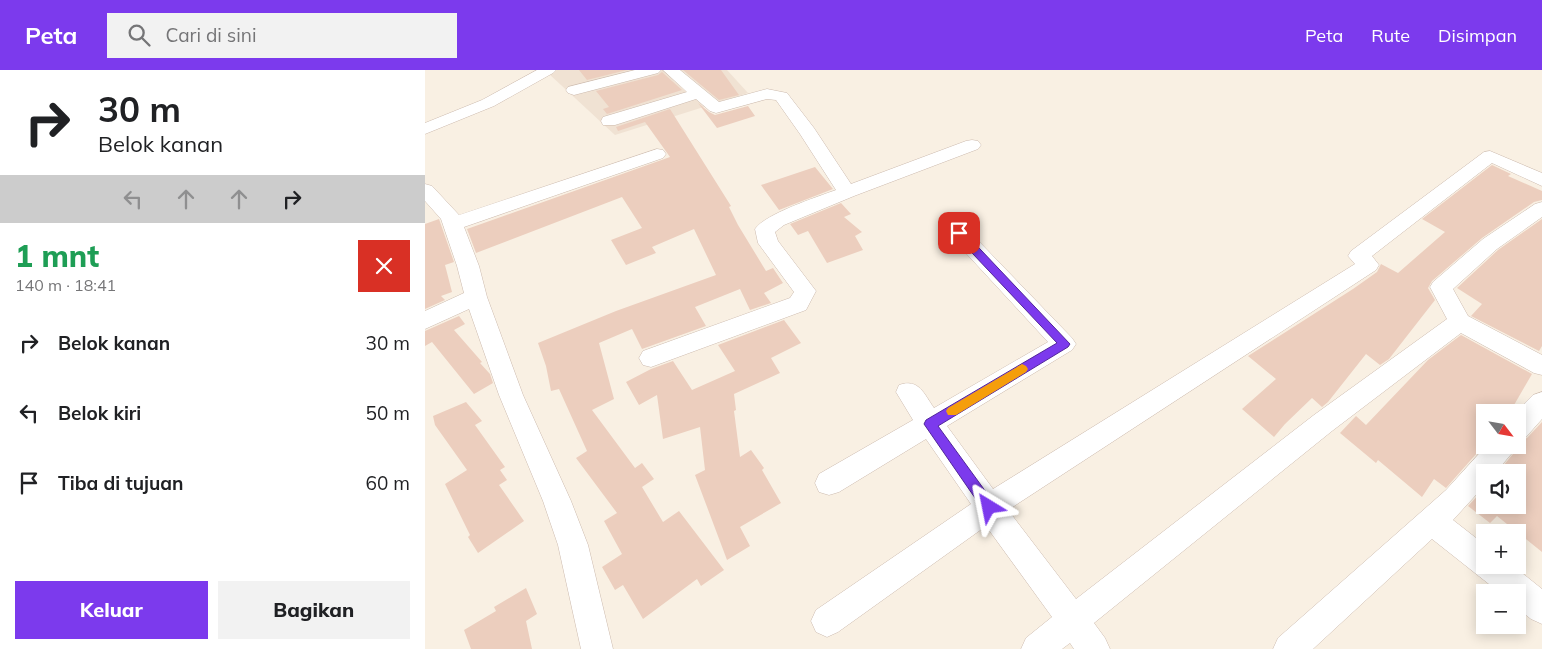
<!DOCTYPE html>
<html lang="id">
<head>
<meta charset="utf-8">
<style>
	body { margin:0; font-family:Mulish,sans-serif; background:#f2f2f2; color:#202124; height:100vh; display:flex; flex-direction:column; font-size:19px; white-space:nowrap }
	* { box-sizing:border-box; margin:0 }
	p { font-size:16px; color:#757577 }
	.icon { flex:none; width:28px; height:28px; fill:none; stroke:currentColor; stroke-width:2; stroke-linecap:round; stroke-linejoin:round }
	.map { position:relative; flex:1; overflow:hidden }
	.drawer { display:flex; flex-direction:column; background:#fff; width:425px }
	.drawer>* { flex:none }
	.guide { background:#fff; color:#202124; overflow:hidden }
	.needle { width:32px; rotate:121deg }
	.fabs { position:absolute; left:1051px; top:334px; display:grid; gap:10px }
	.fabs a { display:grid; place-items:center; width:50px; height:50px; border-radius:0px; background:#fff; box-shadow:0 2px 12px #0003; font-size:25px }
	.pin { position:absolute; display:grid; place-items:center; width:42px; height:42px; color:#fff; margin:-21px; border-radius:10px; box-shadow:0 2px 8px #0006 }
	.me { position:absolute; width:55px; margin:-28px; rotate:325deg; stroke-linejoin:round; filter:drop-shadow(0 0 4px #0008) }
	.turn { display:flex; align-items:center; gap:18px; height:105px; padding:0 15px; font-size:22px }
	.turn .icon { width:65px; height:65px; stroke-width:2.5 }
	.turn b { display:block; font-size:35px; line-height:42px }
	.lanes { display:flex; align-items:center; height:48px; padding:0 15px; background:#0003; justify-content:center; gap:25px; direction:ltr }
	.lanes .off { opacity:.35 }
	.round { display:grid; place-items:center; flex:none; width:52px; height:52px; border-radius:0px; background:#f2f2f2 }
	.overview { display:flex; align-items:center; justify-content:space-between; height:85px; padding:0 15px }
	h1 { font-size:30px; font-weight:800; line-height:38px; color:#1e9e55 }
	.cta { display:flex; gap:10px; margin-top:auto; padding:10px 15px }
	.cta a { flex:1; height:58px; border-radius:0px; background:#7c3aed; color:#fff; font-size:20px; font-weight:800; line-height:58px; text-align:center }
	.cta a+a { background:#f2f2f2; color:#202124 }
	ul { padding:0; list-style:none }
	li { display:flex; align-items:center; gap:15px; height:70px; padding:0 15px }
	li div { flex:1 }
	li b { display:block; font-size:19px }
	li em { font-style:normal }
	header { display:flex; align-items:center; gap:30px; box-sizing:border-box; height:70px; padding:0 25px; background:#7c3aed; color:#fff }
	header strong { font-size:24px }
	nav { display:flex; gap:28px; margin-inline-start:auto; font-size:18px }
	.search { width:350px; height:45px; background:#f2f2f2; display:flex; align-items:center; gap:12px; box-sizing:border-box; padding:0 18px; border-radius:0px; color:#757577; font-size:19px }
	main { display:flex; flex:1; min-height:0 }
	.map>svg:first-child { display:block }
	.residential { fill:#f0e2d3 }
	.building { fill:#eccebe }
	.lines { fill:none; stroke-linecap:round; stroke-linejoin:round }
	.minor-casing { stroke:#ccbaae; stroke-width:1 }
	.minor { fill:#fff; fill-rule:evenodd }
	.route { fill:#7c3aed; stroke:#51269a }
	.slow { fill:#f59e0b }
</style>
</head>
<body>
<header>
<strong>Peta</strong>
<div class="search"><svg class="icon" aria-label="search" viewBox="0 0 24 24"><circle cx="10" cy="10" r="6"/><path d="M15 15l6 6"/></svg>Cari di sini</div>
<nav><a>Peta</a><a>Rute</a><a>Disimpan</a></nav>
</header>
<main>
<section class="drawer">
<div class="guide">
<div class="turn"><svg class="icon" aria-label="right" viewBox="0 0 24 24"><path d="M7 20v-9h11M14 6l5 5-5 5"/></svg><div><b>30 m</b>Belok kanan</div></div>
<div class="lanes"><svg class="icon off" aria-label="left" viewBox="0 0 24 24"><path d="M17 20v-9H6M10 6l-5 5 5 5"/></svg><svg class="icon off" aria-label="ahead" viewBox="0 0 24 24"><path d="M12 20V5M6 11l6-6 6 6"/></svg><svg class="icon off" aria-label="ahead" viewBox="0 0 24 24"><path d="M12 20V5M6 11l6-6 6 6"/></svg><svg class="icon" aria-label="right" viewBox="0 0 24 24"><path d="M7 20v-9h11M14 6l5 5-5 5"/></svg></div>
</div>
<div class="overview"><div><h1>1 mnt</h1><p>140 m · 18:41</p></div><a class="round" style="background:#d93025;color:#fff"><svg class="icon" aria-label="close" viewBox="0 0 24 24"><path d="M6 6l12 12M18 6L6 18"/></svg></a></div>
<ul>
<li><svg class="icon" aria-label="right" viewBox="0 0 24 24"><path d="M7 20v-9h11M14 6l5 5-5 5"/></svg><div><b>Belok kanan</b></div><em>30 m</em></li>
<li><svg class="icon" aria-label="left" viewBox="0 0 24 24"><path d="M17 20v-9H6M10 6l-5 5 5 5"/></svg><div><b>Belok kiri</b></div><em>50 m</em></li>
<li><svg class="icon" aria-label="arrive" viewBox="0 0 24 24"><path d="M6 21V4h12l-3 4 3 4H6"/></svg><div><b>Tiba di tujuan</b></div><em>60 m</em></li>
</ul>
<div class="cta"><a>Keluar</a><a>Bagikan</a></div>
</section>
<div class="map">
<svg width="1117" height="579" viewBox="0 0 1117 579">
	<rect width="100%" height="100%" fill="#f9f0e3"/>
	<path class="residential" d="M 132,0 L 302,0 L 323,23 L 190,65 L 123,3 Z"/>
	<path class="building" d="M 154,0 L 202,0 L 162,10 Z
		M 258,0 L 296,0 L 314,25 L 294,30 Z
		M 237,2 L 257,20 L 182,44 L 178,39 L 184,37 L 171,21 L 233,5 Z
		M 273,33 L 284,42 L 290,45 L 323,36 L 330,46 L 292,58 Z
		M 245,39 L 306,136 L 304,137 L 313,155 L 341,201 L 348,198 L 358,213 L 339,223 L 346,233 L 325,240 L 315,219 L 270,237 L 281,256 L 217,279 L 207,259 L 174,273 L 189,329 L 167,340 L 210,398 L 217,393 L 229,409 L 217,417 L 238,452 L 254,441 L 299,500 L 276,516 L 272,509 L 218,549 L 198,515 L 190,520 L 177,497 L 197,484 L 179,451 L 192,443 L 151,388 L 162,381 L 134,319 L 126,321 L 121,296 L 113,273 L 191,241 L 291,205 L 269,159 L 227,177 L 231,183 L 201,195 L 186,170 L 217,158 L 197,127 L 51,183 L 42,159 L 245,87 L 220,52 L 193,61 L 191,57 Z
		M 1067,95 L 1086,104 L 1083,106 L 1117,121 L 1117,130 L 1109,132 L 1057,168 L 1007,211 L 1003,218 L 1010,230 L 964,289 L 955,295 L 941,284 L 903,332 L 897,337 L 887,328 L 860,354 L 849,367 L 817,339 L 851,309 L 823,286 L 928,219 L 952,202 L 956,194 L 973,203 L 1020,162 L 997,149 Z
		M 390,97 L 408,119 L 354,140 L 336,115 Z
		M 416,133 L 426,144 L 419,147 L 437,162 L 430,166 L 438,180 L 402,193 L 383,161 L 373,165 L 365,154 Z
		M 14,149 L 29,192 L 20,195 L 27,222 L 16,226 L 20,230 L 0,239 L 0,154 Z
		M 1117,149 L 1117,276 L 1114,281 L 1046,246 L 1057,234 L 1032,218 L 1073,180 Z
		M 34,246 L 40,254 L 29,260 L 57,292 L 55,293 L 65,304 L 68,313 L 49,324 L 7,272 L 0,276 L 0,261 Z
		M 359,250 L 376,273 L 346,288 L 355,303 L 309,324 L 311,340 L 309,341 L 315,387 L 326,380 L 339,398 L 337,400 L 356,433 L 315,457 L 325,476 L 302,490 L 270,405 L 280,400 L 275,357 L 238,369 L 232,325 L 214,335 L 201,312 L 226,299 L 248,291 L 267,320 L 310,301 L 293,275 Z
		M 1036,265 L 1107,304 L 1085,342 L 1060,342 L 1060,374 L 1021,418 L 1009,409 L 997,427 L 953,390 L 951,393 L 915,363 L 931,346 L 941,355 L 1003,290 Z
		M 41,332 L 57,351 L 50,355 L 80,397 L 75,400 L 82,410 L 74,415 L 99,451 L 53,483 L 43,467 L 45,465 L 20,414 L 42,400 L 10,355 L 8,346 Z
		M 1117,352 L 1117,482 L 1072,446 L 1065,453 L 1043,436 L 1060,418 L 1060,435 L 1092,435 L 1092,402 L 1073,402 L 1088,384 L 1092,372 L 1102,368 Z
		M 101,518 L 112,544 L 101,551 L 107,579 L 46,579 L 39,560 L 71,541 L 69,537 Z"/>
	<g class="lines">
		<g class="minor-casing">
			<path id="minor" d="M 112,0 L 131,0 L 128,3 L 69,36 L 0,64 L 0,53 L 57,30 Z
				M 210,0 L 236,0 L 233,3 L 149,25 L 143,23 L 141,20 L 143,17 Z
				M 238,0 L 255,0 L 294,32 L 342,19 L 362,23 L 389,58 L 426,114 L 541,71 L 547,70 L 553,71 L 556,75 L 553,79 L 429,126 L 359,155 L 350,162 L 353,171 L 391,221 L 381,240 L 226,297 L 218,295 L 214,288 L 218,281 L 365,228 L 369,222 L 333,173 L 330,159 C 340,144 392,127 411,120 L 375,64 L 351,30 L 342,29 L 291,43 L 285,41 L 271,29 L 190,55 L 178,55 L 176,51 L 178,47 L 262,22 Z
				M 232,79 L 238,80 L 241,84 L 238,88 L 39,157 L 54,196 L 62,227 L 98,325 L 146,431 L 163,475 L 188,579 L 156,579 L 133,475 L 118,431 L 74,325 L 44,239 L 0,259 L 0,241 L 39,223 L 32,196 L 16,149 L 0,131 L 0,114 L 7,116 L 34,145 Z
				M 1065,81 L 1117,103 L 1117,116 L 1067,93 L 947,186 L 954,195 L 951,200 L 583,440 L 651,529 L 889,345 L 1022,249 L 1005,217 L 1008,212 L 1058,169 L 1110,134 L 1117,132 L 1117,147 L 1072,179 L 1028,219 L 1043,246 L 1117,285 L 1117,305 L 1109,303 L 1036,263 L 907,361 L 669,553 L 680,568 L 685,579 L 649,579 L 645,573 L 637,579 L 596,579 L 601,568 L 627,547 L 561,456 L 413,562 L 402,567 L 391,562 L 386,551 L 391,540 L 546,434 L 501,369 L 414,422 L 404,425 L 394,422 L 390,413 L 394,404 L 488,350 L 471,322 L 474,315 C 494,308 499,324 509,338 L 623,272 L 527,168 L 524,163 L 527,158 L 534,156 L 541,158 L 647,268 L 651,274 L 647,280 L 522,356 L 568,419 L 930,194 L 923,186 L 926,181 L 1059,82 Z
				M 1117,322 L 1117,349 L 1101,367 L 1092,370 L 1091,342 L 1108,325 Z
				M 1062,375 L 1091,375 L 1087,383 L 1071,402 L 1060,402 L 1060,415 L 1028,450 L 1060,475 L 1060,495 L 1087,495 L 1117,519 L 1117,554 L 1106,549 L 1092,538 L 1092,522 L 1074,522 L 1007,469 L 888,579 L 848,579 L 853,568 L 1021,420 Z"/>
		</g>
		<use href="#minor" class="minor"/>
	</g>
	<path class="route" d="M 534,160 L 538,161 L 645,274 L 643,277 L 513,356 L 569,433 L 571,437 L 569,441 L 564,443 L 559,441 L 499,354 L 501,350 L 632,273 L 531,166 L 529,163 Z"/>
	<path class="slow" d="M 597,294 L 601,296 L 603,299 L 601,302 L 531,345 L 523,345 L 521,341 L 523,338 Z"/>
</svg>
<div class="fabs">
<a><svg class="needle" viewBox="-14 -14 28 28"><path d="M0-13l5 13h-10z" fill="#e53935"/><path d="M0 13l5-13h-10z" fill="#757577"/></svg></a>
<a><svg class="icon" aria-label="sound" viewBox="0 0 24 24"><path d="M4 9h4l5-4v14l-5-4H4zM17 9q2 3 0 6"/></svg></a>
<a>+</a>
<a>−</a>
</div>
<div class="pin" style="left:534px;top:163px;background:#d93025"><svg class="icon" aria-label="arrive" viewBox="0 0 24 24"><path d="M6 21V4h12l-3 4 3 4H6"/></svg></div>
<svg class="me" style="left:564px;top:437px" viewBox="-20 -20 40 40"><path d="M0-17L14 15 0 8-14 15z" fill="#7c3aed" stroke="#fff" stroke-width="4"/></svg>
</div>
</main>
</body>
</html>
